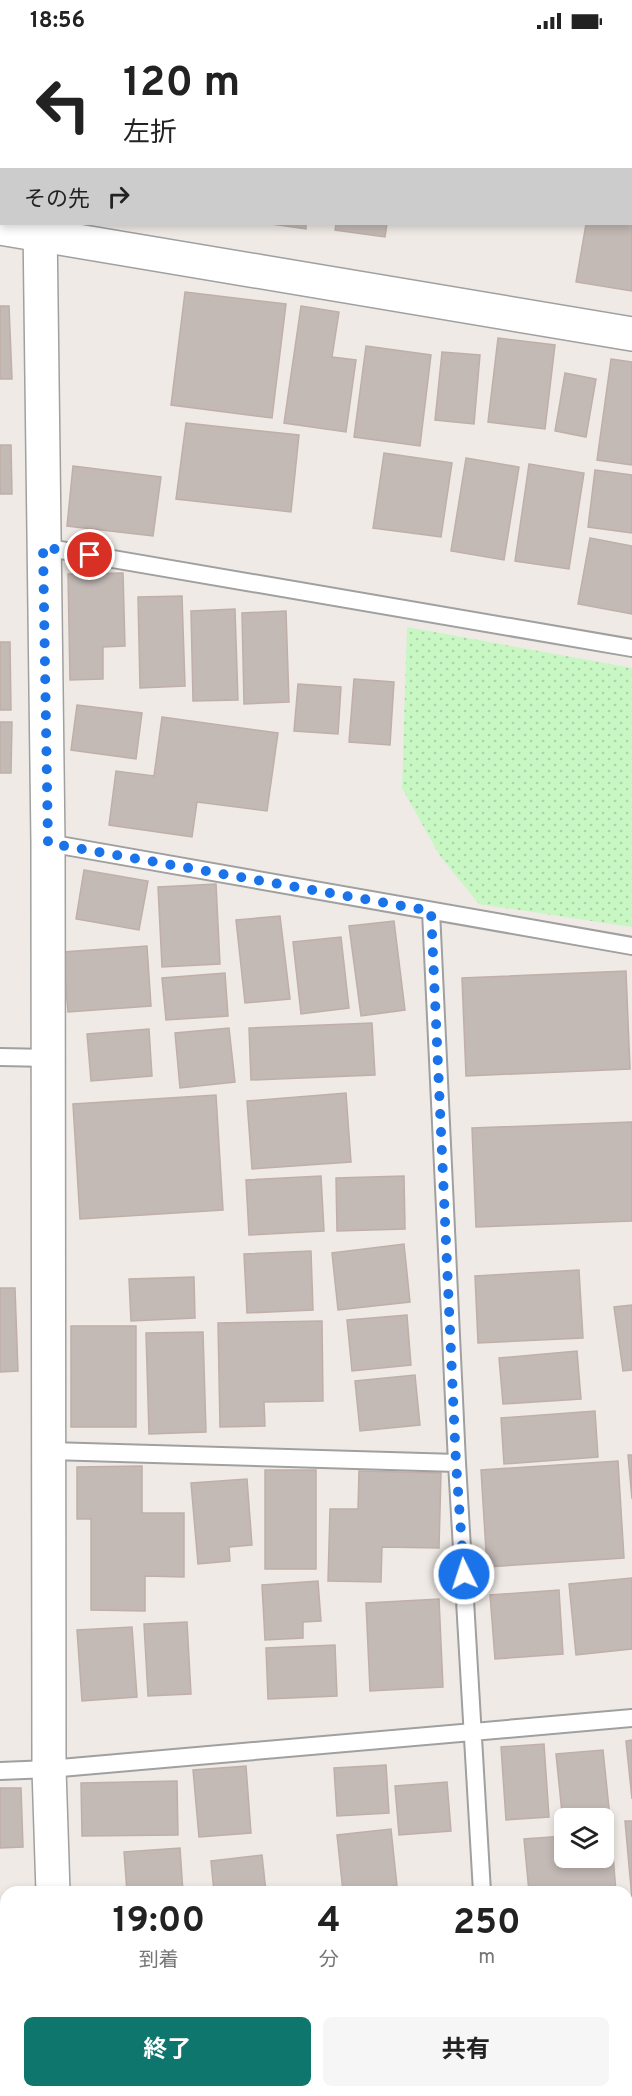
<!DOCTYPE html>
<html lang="ja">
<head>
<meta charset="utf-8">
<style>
	body { margin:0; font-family:Overpass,"Noto Sans JP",sans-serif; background:#f6f6f6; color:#222; height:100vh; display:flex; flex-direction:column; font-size:22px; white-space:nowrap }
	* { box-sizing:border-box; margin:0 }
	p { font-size:20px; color:#767676 }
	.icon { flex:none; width:33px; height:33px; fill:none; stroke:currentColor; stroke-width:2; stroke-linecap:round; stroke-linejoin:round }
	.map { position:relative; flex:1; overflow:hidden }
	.details { position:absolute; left:0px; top:1844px; width:633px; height:212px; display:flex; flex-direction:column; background:#fff; border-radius:18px 18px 0 0; box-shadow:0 3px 9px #0003 }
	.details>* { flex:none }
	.guide { position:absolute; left:0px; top:0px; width:633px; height:183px; box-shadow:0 3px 9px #0003; background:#fff; color:#222; overflow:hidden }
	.fabs { position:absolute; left:554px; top:1766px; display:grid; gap:12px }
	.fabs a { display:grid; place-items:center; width:60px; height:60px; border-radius:9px; background:#fff; box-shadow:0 3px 9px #0003; font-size:30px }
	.pin { position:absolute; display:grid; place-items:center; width:51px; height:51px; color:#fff; margin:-26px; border:3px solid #fff; border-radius:50%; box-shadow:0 2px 6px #0007 }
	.me { position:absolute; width:66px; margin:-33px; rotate:356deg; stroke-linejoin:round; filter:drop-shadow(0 0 4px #0008) }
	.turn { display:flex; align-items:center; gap:21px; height:126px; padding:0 24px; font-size:27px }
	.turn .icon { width:78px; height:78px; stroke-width:2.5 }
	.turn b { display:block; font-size:42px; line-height:51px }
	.then { display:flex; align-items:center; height:57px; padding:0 24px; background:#0003; gap:12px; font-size:22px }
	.eta { display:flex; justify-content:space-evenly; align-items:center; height:102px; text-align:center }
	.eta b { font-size:36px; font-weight:700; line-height:42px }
	.action { display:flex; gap:12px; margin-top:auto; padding:12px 24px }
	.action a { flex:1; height:69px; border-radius:9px; background:#0f766e; color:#fff; font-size:24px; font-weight:700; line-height:69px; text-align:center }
	.action a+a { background:#f6f6f6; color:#222 }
	.status { display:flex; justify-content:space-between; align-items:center; height:42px; padding:0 30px; background:#fff; direction:ltr }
	.status svg { height:16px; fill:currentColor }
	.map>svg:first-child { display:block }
	.park { fill:url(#park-dots) }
	.building { fill:#c3b9b5; stroke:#c0afa8; stroke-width:1.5 }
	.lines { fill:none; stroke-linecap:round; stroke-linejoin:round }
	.service-casing { stroke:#a0a0a0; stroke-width:20 }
	.minor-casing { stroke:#a0a0a0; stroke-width:36 }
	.tertiary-casing { stroke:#a0a0a0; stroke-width:36 }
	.service { stroke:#fff; stroke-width:16 }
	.minor { stroke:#fff; stroke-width:33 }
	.tertiary { stroke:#fff; stroke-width:33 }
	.route { stroke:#1a73e8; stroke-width:10; stroke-dasharray:0 18 }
</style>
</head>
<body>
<div class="status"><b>18:56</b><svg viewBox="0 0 49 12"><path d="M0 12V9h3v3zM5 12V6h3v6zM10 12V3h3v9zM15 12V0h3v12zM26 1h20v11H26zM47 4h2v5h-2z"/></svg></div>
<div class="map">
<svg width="632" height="2054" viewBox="0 0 632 2054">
	<defs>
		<pattern id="park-dots" width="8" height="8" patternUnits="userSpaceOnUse" patternTransform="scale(1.5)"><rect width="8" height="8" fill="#c8f7c4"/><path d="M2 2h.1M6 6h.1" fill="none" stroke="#abd3a8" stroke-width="1.8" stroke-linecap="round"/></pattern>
	</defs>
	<rect width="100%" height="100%" fill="#efeae5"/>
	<path class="park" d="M 407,585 L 632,626 L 632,885 L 479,862 L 440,814 L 402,746 Z"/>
	<path class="building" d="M 64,0 L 140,0 L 64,2 Z
		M 205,0 L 256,0 L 204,2 Z
		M 265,0 L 324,0 L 265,2 Z
		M 358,0 L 411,0 L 358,2 Z
		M 427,0 L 485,0 L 427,2 Z
		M 632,175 L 632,249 L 576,240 L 586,182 L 632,182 Z
		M 271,182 L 306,182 L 306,187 Z
		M 336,182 L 387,182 L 385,195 L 335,188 Z
		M 185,250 L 286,262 L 272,376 L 171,363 Z
		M 0,264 L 9,264 L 12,337 L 0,337 Z
		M 301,264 L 339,270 L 332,315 L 356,318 L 346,390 L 284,381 Z
		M 498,296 L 555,303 L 545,387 L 488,380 Z
		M 366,304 L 431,313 L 420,404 L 354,395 Z
		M 442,310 L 480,313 L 474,382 L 435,378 Z
		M 611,317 L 632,320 L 632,423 L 597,418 Z
		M 565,331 L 596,337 L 586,395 L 555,389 Z
		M 186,381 L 299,393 L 291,470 L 176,457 Z
		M 0,403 L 11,403 L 12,452 L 0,452 Z
		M 384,411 L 452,421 L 441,495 L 373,486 Z
		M 466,416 L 519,425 L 504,518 L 451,509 Z
		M 529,422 L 584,431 L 569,527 L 515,519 Z
		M 73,424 L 161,435 L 153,494 L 67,484 Z
		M 595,428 L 632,433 L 632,491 L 588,485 Z
		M 590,496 L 632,504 L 632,572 L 578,562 Z
		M 123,531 L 125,604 L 103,605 L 103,637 L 70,638 L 68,532 Z
		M 182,554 L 185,644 L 140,646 L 138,555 Z
		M 235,567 L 238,658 L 193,659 L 191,569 Z
		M 286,569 L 289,660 L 244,662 L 242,571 Z
		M 0,600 L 10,600 L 11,668 L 0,668 Z
		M 354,637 L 394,640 L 390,703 L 349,700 Z
		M 298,642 L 341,645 L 338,692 L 294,689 Z
		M 77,663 L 142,671 L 136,717 L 71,708 Z
		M 162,675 L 278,691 L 267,769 L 197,760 L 192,795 L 109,783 L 116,729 L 154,734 Z
		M 0,680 L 12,680 L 11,731 L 0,731 Z
		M 84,828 L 148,839 L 139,888 L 76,877 Z
		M 216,842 L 220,922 L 162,925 L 158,845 Z
		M 280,874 L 290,957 L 245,961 L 236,878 Z
		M 394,879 L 405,968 L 361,974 L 349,884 Z
		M 341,895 L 349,966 L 301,972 L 293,900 Z
		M 147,904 L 151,964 L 68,970 L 63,910 Z
		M 626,929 L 630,1027 L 466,1034 L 462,936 Z
		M 225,931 L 228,974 L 166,978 L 162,936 Z
		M 372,981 L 375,1033 L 251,1038 L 249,986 Z
		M 229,986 L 235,1040 L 180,1046 L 175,991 Z
		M 149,987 L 152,1034 L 91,1039 L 87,992 Z
		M 346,1051 L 351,1120 L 252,1127 L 247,1059 Z
		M 216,1053 L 223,1168 L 80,1177 L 73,1062 Z
		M 632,1080 L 632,1179 L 476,1185 L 472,1086 Z
		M 321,1134 L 324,1189 L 249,1193 L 246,1138 Z
		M 404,1134 L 405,1187 L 337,1189 L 336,1136 Z
		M 404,1202 L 410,1260 L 338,1268 L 332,1211 Z
		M 311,1209 L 313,1268 L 247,1271 L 244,1212 Z
		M 579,1228 L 583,1296 L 478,1301 L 475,1234 Z
		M 194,1235 L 195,1276 L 131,1279 L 129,1237 Z
		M 0,1246 L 15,1246 L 18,1329 L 0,1330 Z
		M 632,1263 L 632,1328 L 623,1329 L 614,1265 Z
		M 407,1273 L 411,1323 L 352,1329 L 347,1278 Z
		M 322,1279 L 323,1359 L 264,1360 L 265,1384 L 220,1385 L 218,1281 Z
		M 71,1284 L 136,1284 L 136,1385 L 71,1385 Z
		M 203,1290 L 206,1390 L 149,1392 L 146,1291 Z
		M 577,1309 L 581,1357 L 503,1362 L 499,1316 Z
		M 415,1333 L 420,1383 L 360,1389 L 355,1339 Z
		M 595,1369 L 598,1415 L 504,1422 L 501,1376 Z
		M 628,1413 L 632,1413 L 632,1457 Z
		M 618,1419 L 624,1516 L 487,1525 L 481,1428 Z
		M 142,1424 L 142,1471 L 184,1471 L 184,1535 L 145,1534 L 145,1569 L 91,1568 L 91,1477 L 77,1477 L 77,1425 Z
		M 265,1428 L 316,1428 L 316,1527 L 265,1527 Z
		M 359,1429 L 441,1431 L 439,1506 L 382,1505 L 381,1540 L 328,1539 L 330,1467 L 358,1467 Z
		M 247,1437 L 252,1503 L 229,1505 L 230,1519 L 198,1522 L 191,1441 Z
		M 632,1536 L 632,1607 L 576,1613 L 569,1542 Z
		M 318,1539 L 321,1579 L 303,1580 L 303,1596 L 265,1598 L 262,1543 Z
		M 559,1548 L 563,1612 L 495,1617 L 490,1553 Z
		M 439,1557 L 443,1645 L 370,1649 L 366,1561 Z
		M 187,1580 L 191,1652 L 148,1654 L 144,1582 Z
		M 132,1585 L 137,1655 L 82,1659 L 77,1588 Z
		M 335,1603 L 337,1654 L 268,1657 L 266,1606 Z
		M 632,1698 L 632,1757 L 626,1699 Z
		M 544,1702 L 549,1775 L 506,1778 L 501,1705 Z
		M 603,1708 L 610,1776 L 564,1776 L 563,1781 L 556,1712 Z
		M 386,1723 L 389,1771 L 337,1774 L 334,1726 Z
		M 246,1724 L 251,1791 L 199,1795 L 193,1728 Z
		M 177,1739 L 178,1793 L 82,1794 L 81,1741 Z
		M 447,1740 L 451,1789 L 399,1793 L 395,1744 Z
		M 0,1746 L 21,1746 L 23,1805 L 0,1806 Z
		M 625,1779 L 632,1779 L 632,1857 Z
		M 391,1787 L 397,1844 L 343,1850 L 337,1793 Z
		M 611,1789 L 616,1850 L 529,1850 L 524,1797 L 564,1794 L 564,1815 L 603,1815 L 603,1790 Z
		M 180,1806 L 183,1850 L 127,1850 L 124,1810 Z
		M 262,1813 L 266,1850 L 214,1850 L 211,1819 Z
		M 627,1961 L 632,2016 L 627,2016 Z
		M 73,2049 L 161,2049 L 161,2054 L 74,2054 Z
		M 183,2049 L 281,2049 L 281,2054 L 183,2054 Z
		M 322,2049 L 367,2049 L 367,2054 L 322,2054 Z
		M 389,2049 L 468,2049 L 468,2054 L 389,2054 Z
		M 562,2049 L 620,2049 L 621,2054 L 542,2054 L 562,2052 Z"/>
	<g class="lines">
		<g class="service-casing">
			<path id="service" d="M 43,505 L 632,606
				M 48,801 L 632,904
				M 431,869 L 457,1421 L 482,1850
				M 0,1015 L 49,1016
				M 50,1409 L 457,1421
				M 0,1729 L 49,1727 L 632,1676
				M 496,2049 L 496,2054"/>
		</g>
		<g class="minor-casing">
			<path id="minor" d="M 42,2 L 42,0
				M 40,182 L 48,801 L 49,1727 L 53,1850
				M 56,2054 L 56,2049"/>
		</g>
		<g class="tertiary-casing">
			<path id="tertiary" d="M 0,186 L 632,292"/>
		</g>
		<use href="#service" class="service"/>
		<use href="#minor" class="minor"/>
		<use href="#tertiary" class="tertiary"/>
	</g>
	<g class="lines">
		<path class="route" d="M 90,513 L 43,505 L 48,801 L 431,869 L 456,1421 L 464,1532"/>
	</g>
</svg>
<div class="fabs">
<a><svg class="icon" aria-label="layers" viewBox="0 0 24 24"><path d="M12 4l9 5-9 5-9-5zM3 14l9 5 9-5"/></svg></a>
</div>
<div class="pin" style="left:90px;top:513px;background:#d93025"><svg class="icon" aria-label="arrive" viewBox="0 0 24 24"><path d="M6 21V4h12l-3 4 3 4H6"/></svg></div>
<svg class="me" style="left:464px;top:1532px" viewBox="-20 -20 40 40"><circle r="17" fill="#1a73e8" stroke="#fff" stroke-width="3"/><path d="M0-11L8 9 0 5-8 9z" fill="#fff"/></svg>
<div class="guide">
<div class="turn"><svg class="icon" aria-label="left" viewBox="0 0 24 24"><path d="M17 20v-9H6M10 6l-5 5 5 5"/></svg><div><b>120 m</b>左折</div></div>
<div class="then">その先<svg class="icon" aria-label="right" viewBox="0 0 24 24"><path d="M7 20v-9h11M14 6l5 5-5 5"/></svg></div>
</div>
<section class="details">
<div class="eta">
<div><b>19:00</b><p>到着</p></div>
<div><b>4</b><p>分</p></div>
<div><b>250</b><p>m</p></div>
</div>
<div class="action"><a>終了</a><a>共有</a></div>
</section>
</div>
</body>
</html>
